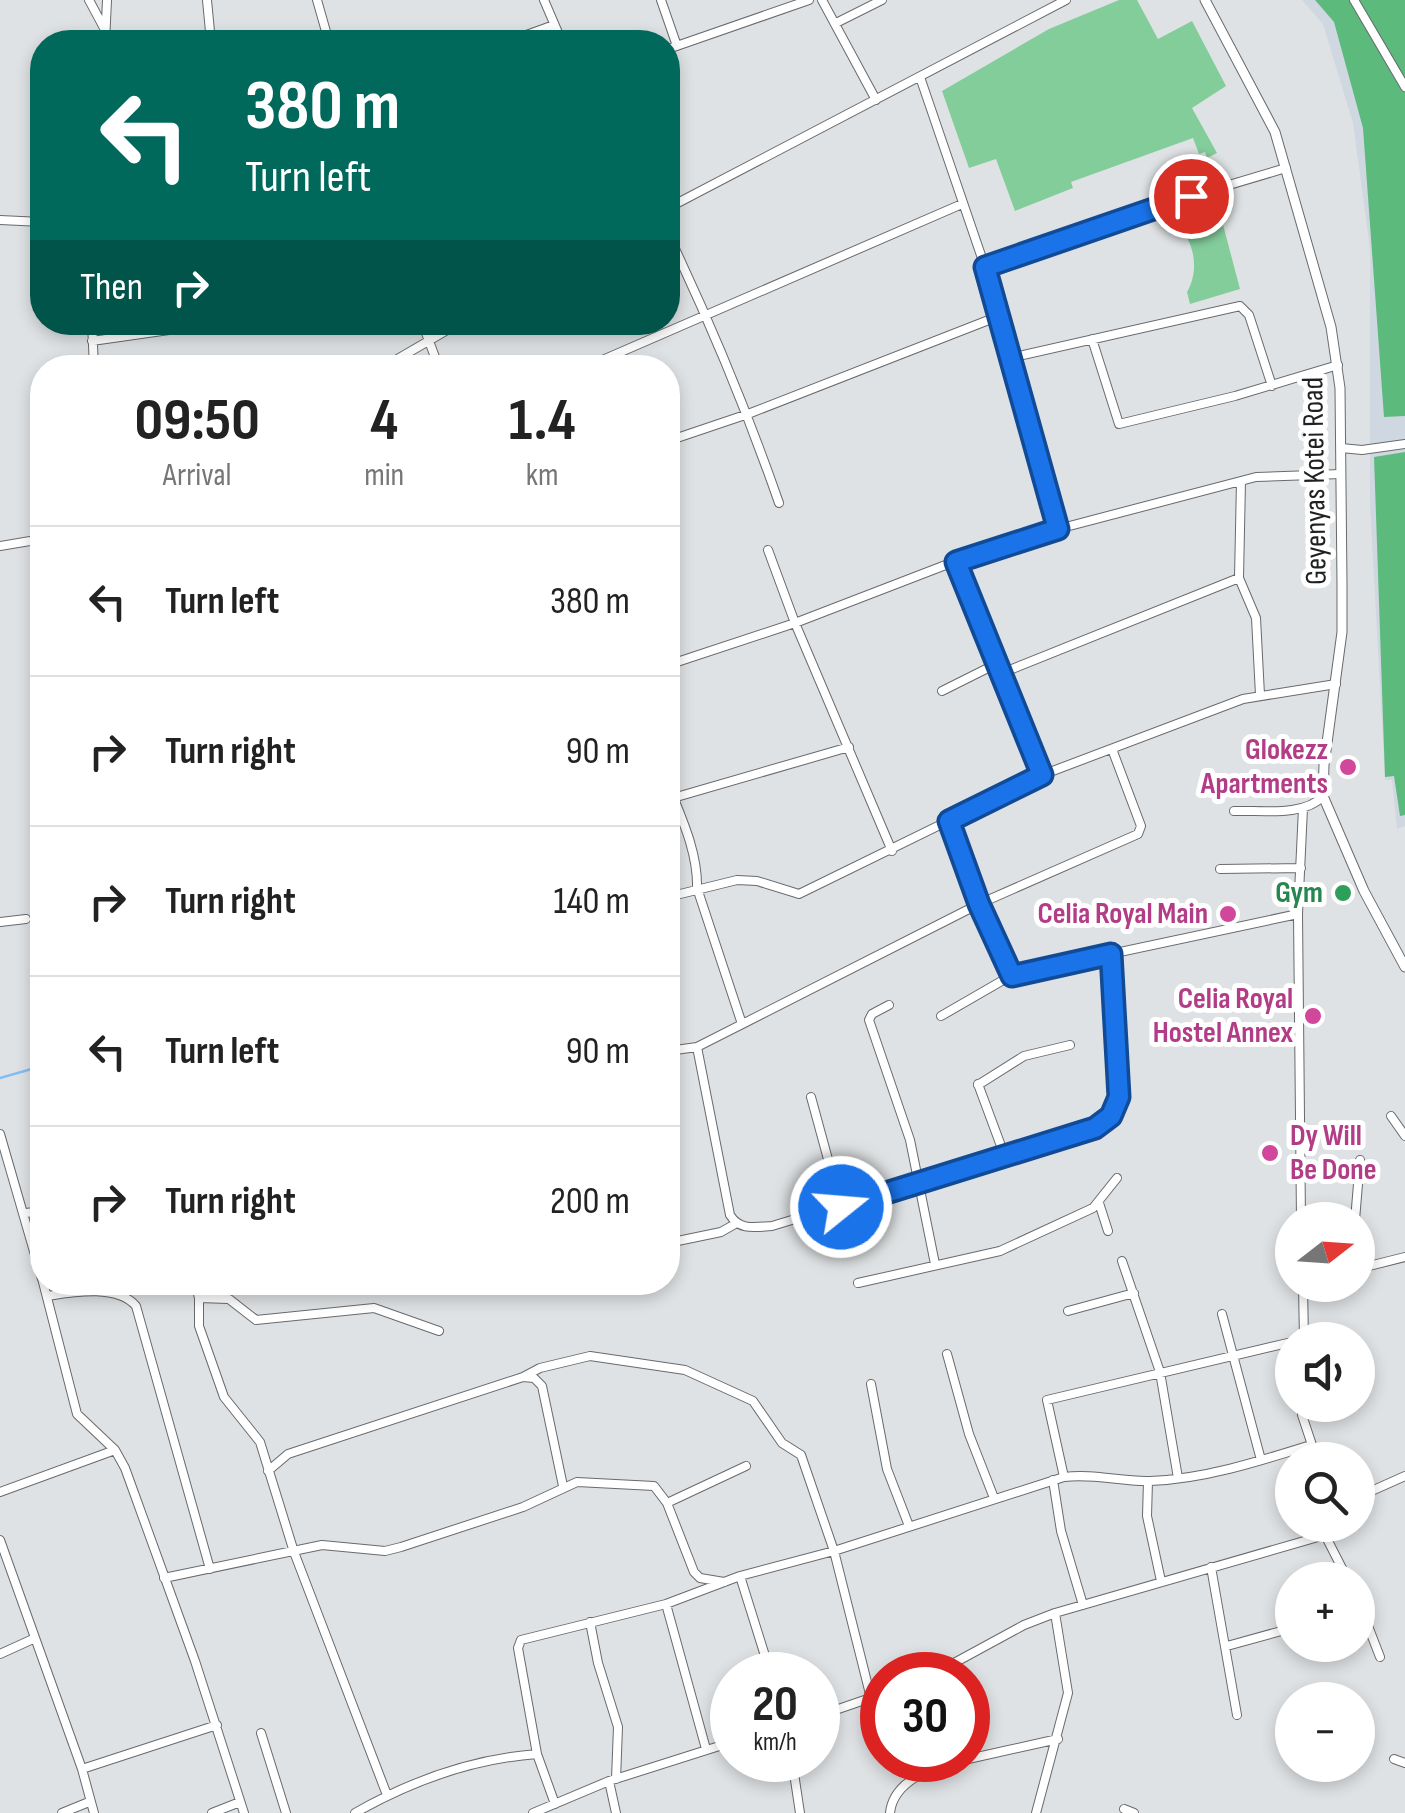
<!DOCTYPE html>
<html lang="en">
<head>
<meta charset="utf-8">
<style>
	body { margin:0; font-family:"Sofia Sans Condensed",sans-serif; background:#f2f2f2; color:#222; height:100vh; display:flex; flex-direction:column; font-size:38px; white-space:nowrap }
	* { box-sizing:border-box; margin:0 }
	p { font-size:32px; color:#767676 }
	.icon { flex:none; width:55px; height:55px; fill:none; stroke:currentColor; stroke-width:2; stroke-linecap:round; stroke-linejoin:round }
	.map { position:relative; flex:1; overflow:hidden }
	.panel { position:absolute; left:30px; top:355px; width:650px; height:940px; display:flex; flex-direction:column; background:#fff; border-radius:40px; box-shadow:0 5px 15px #0003 }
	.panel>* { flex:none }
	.guide { position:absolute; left:30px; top:30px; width:650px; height:305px; border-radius:40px; box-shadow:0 5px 15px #0003; background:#00695c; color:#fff; overflow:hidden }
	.needle { width:65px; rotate:73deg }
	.fabs { position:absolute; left:1275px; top:1202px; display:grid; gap:20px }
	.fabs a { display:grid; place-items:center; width:100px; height:100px; border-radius:50%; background:#fff; box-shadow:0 5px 15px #0003; font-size:50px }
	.speed { position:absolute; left:710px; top:1652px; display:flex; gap:20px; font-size:50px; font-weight:700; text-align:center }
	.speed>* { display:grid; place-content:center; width:130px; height:130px; border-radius:50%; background:#fff; box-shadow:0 5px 15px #0003; line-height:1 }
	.speed small { font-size:25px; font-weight:400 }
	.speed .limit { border:15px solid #d22; background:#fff; color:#111 }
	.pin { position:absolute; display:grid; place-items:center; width:85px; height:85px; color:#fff; margin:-42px; border:5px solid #fff; border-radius:50%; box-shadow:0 2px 10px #0007 }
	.me { position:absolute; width:110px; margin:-55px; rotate:73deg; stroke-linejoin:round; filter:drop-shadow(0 0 8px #0008) }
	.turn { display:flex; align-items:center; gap:35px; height:210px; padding:0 50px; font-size:45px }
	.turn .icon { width:130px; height:130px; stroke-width:2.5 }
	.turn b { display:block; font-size:70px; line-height:85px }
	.then { display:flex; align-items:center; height:95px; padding:0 50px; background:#0003; gap:20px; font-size:38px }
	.eta { display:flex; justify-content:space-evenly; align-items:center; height:170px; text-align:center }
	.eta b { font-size:60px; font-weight:700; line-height:70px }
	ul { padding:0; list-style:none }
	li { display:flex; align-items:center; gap:30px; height:150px; padding:0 50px; border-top:2px solid #e0e0e0 }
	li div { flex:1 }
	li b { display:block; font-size:38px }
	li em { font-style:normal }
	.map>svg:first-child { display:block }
	.built { fill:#cfd8e0 }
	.green { fill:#83cd9a }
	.forest { fill:#5cba7d }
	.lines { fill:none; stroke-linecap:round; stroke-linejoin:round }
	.stream { stroke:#82bef6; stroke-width:2.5 }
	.minor-casing { stroke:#686a6c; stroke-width:10 }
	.tertiary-casing { stroke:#686a6c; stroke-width:11 }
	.minor { stroke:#fff; stroke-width:8 }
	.tertiary { stroke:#fff; stroke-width:9 }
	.route-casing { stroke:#114b97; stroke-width:25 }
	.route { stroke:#1a73e8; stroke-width:18 }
	.hotel-dot { fill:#d1479c; stroke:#fff; stroke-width:4 }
	.leisure-dot { fill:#2e9e5b; stroke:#fff; stroke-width:4 }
	.labels { text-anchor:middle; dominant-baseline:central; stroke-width:10; stroke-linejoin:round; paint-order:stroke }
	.street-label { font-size:30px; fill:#1f2021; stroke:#fff }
	.hotel-label { font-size:30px; font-weight:bold; fill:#b23c85; stroke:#fff; text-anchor:end }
	.leisure-label { font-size:30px; font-weight:bold; fill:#27864d; stroke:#fff; text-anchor:end }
</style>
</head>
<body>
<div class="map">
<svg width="1405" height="1813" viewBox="0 0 1405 1813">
	<rect width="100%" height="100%" fill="#dfe2e4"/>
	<path class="built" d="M 1302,0 L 1405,0 L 1405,826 L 1397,829 L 1392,780 L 1385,780 L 1370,504 L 1370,249 L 1353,123 L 1323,24 Z"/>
	<path class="green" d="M 1119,0 L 1137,0 L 1158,39 L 1192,21 L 1226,86 L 1192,108 L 1217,153 L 1207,158 L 1205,152 L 1199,154 L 1193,138 L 1071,182 L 1073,188 L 1015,211 L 996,159 L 969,168 L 942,91 L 1049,29 Z
		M 1221,195 L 1221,217 L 1240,289 L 1190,304 L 1187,292 C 1198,274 1196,247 1182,231 C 1176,224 1171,221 1166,213 Z"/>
	<path class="forest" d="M 1315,0 L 1405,0 L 1405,416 L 1384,417 L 1363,128 L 1334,22 Z
		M 1405,452 L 1405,815 L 1400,816 L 1394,776 L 1385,777 L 1374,457 Z"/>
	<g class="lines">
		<path class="stream" d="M 0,1078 L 42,1066"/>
		<g class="minor-casing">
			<path id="minor" d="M 89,0 L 104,28
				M 207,0 L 211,42
				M 317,0 L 329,42
				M 544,0 L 562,42
				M 661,0 L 677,46
				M 822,0 L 876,100
				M 1354,0 L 1405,87
				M 836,23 L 882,0
				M 105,42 L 107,0
				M 507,42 L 554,25
				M 668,49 L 809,0
				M 920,77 L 985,267 L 1058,529
				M 668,208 L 1066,0
				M 0,220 L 42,222
				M 668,234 C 710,322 747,411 779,503
				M 985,267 L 1135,213 L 1286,168
				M 92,322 L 94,368
				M 422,322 L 439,368
				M 1092,339 L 1119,424 L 1235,396 L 1338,365
				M 92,341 L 225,322
				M 1010,358 L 1240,306 L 1249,315 L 1272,386
				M 382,368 L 461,322
				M 584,368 L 962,204
				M 668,441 L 748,414 L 999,316
				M 1341,448 L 1362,450 L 1405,444
				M 1241,481 L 1239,578 L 1256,618 L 1260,695
				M 0,546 L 42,539
				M 768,550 L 795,623 L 892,851
				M 956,561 L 1042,775
				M 668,665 L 795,623 L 956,561 L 1058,529 L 1256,477 L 1341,474
				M 1002,673 L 1239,578
				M 942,691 L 998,663
				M 42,698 L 38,703 L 42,728
				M 668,784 C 681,817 698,852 697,888 L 742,1024
				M 673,798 L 849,747
				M 1234,811 C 1261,810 1304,817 1323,796
				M 949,821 L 979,904 L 1012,975
				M 1220,869 L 1301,868
				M 668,897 L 737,880 L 757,881 L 799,894 L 1042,775 L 1243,699 L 1336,684
				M 0,922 L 26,919
				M 889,1005 L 872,1014 L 869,1020 L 910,1140 L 935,1264
				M 941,1016 L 1012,975 L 1298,914
				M 697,1047 L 730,1215 C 740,1231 755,1227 772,1226 L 1095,1128 L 1111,1116 L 1119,1097 L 1111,954
				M 668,1051 L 697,1047 L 979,904 L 1138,834 L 1141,826 L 1112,749
				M 978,1084 L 1004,1154
				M 978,1085 L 1024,1056 L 1070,1045
				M 811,1097 L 841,1207
				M 1391,1116 L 1405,1136
				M 0,1134 L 42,1279
				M 1099,1203 L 1108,1231
				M 26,1213 L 42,1211
				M 1301,1220 L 1298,914 L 1303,808
				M 1355,1220 L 1360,1160
				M 668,1243 L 721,1232 L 735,1224
				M 1122,1261 L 1160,1372 L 1178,1478
				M 1358,1261 L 1365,1267 L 1405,1257
				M 43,1282 L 77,1414 L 115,1450 L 125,1468 L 195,1661 L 244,1813
				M 195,1282 L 199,1298 L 199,1326 L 224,1397 L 260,1442 L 294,1552 L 387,1795
				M 858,1283 L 1000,1251 L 1093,1208 L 1117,1178
				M 1303,1285 L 1304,1340
				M 47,1296 C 73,1292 117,1284 136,1306 L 210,1569
				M 199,1298 L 229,1299 L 256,1320 L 374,1308 L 439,1331
				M 1068,1311 L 1134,1293
				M 1222,1314 L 1261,1460
				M 947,1354 L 969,1434 L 994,1498
				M 523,1377 L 540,1368 L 590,1356 L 685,1370 L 753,1401 L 782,1443 L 801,1455 L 834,1551 L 871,1698
				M 871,1384 L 887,1469 L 909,1526
				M 1302,1405 L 1302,1415 L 1317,1460
				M 268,1471 L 288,1454 L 523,1377 L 534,1378 L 542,1386 L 563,1486
				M 1064,1477 L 1047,1400 L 1292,1342
				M 1053,1480 L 1061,1531 L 1083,1605
				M 1148,1481 L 1147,1516 L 1161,1581
				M 0,1492 L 115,1450
				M 1358,1497 L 1405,1476
				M 667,1503 L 746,1466
				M 1328,1525 L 1325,1535 L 1348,1580
				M 0,1540 L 82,1769
				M 1211,1567 L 1237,1715
				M 740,1576 L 771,1675
				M 164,1578 L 322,1545 L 385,1551 L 401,1547 L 523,1507 L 577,1482 L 654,1486 L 667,1503 L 694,1572 L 700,1578 L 724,1582
				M 666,1604 L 706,1749
				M 1361,1608 L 1380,1657
				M 590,1622 L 598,1663 L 618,1727 L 616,1779
				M 1227,1646 L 1292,1628
				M 0,1654 L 33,1639
				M 932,1675 L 1024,1625 L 1055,1613 L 1325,1535
				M 818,1716 L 882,1694
				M 261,1733 L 286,1813
				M 537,1754 L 518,1648 L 521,1640 L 666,1604 L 740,1576 L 834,1551 L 1064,1477 C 1094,1473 1121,1482 1150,1481 C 1204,1479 1260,1461 1311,1445
				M 968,1759 L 1058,1739
				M 1394,1759 L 1405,1763
				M 792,1760 L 800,1813
				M 609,1781 L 616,1813
				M 1124,1809 L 1134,1813
				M 62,1813 L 89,1802
				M 94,1813 L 82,1769 L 217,1725
				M 212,1813 L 240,1802
				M 355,1813 C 411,1781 472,1759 537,1754 L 555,1804
				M 533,1813 L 609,1781 L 732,1742
				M 890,1813 C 893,1781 933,1766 961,1760
				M 1036,1813 L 1068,1693 L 1055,1613"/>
		</g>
		<g class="tertiary-casing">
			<path id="tertiary" d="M 1205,0 L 1275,132 L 1331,327 L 1340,388 L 1342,584 L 1342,632 L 1324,765 L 1323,796 L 1364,891 L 1405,967"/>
		</g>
		<use href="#minor" class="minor"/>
		<use href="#tertiary" class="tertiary"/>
	</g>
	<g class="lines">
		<g class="route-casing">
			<path id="route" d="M 841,1207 L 1095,1128 L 1111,1116 L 1119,1097 L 1111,954 L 1012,976 L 979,904 L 949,821 L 1042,775 L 956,562 L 1058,529 L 985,267 L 1191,196"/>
		</g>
		<use href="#route" class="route"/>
	</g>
	<g class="hotel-dot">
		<circle cx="1348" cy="767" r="10"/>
		<circle cx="1228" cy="914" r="10"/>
		<circle cx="1313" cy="1016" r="10"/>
		<circle cx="1270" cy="1153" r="10"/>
	</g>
	<circle class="leisure-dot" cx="1343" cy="893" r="10"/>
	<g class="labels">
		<g class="street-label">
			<text transform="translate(1315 481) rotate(-91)">Geyenyas Kotei Road</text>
		</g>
		<g class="hotel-label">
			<text x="1328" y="750">Glokezz<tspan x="1328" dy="34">Apartments</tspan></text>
			<text x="1208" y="914">Celia Royal Main</text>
			<text x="1293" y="999">Celia Royal<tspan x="1293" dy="34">Hostel Annex</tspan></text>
			<text x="1290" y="1136" text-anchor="start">Dy Will<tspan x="1290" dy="34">Be Done</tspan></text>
		</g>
		<g class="leisure-label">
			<text x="1323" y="893">Gym</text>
		</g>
	</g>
</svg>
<div class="fabs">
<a><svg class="needle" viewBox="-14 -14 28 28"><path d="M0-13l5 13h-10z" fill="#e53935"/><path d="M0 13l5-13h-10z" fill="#767676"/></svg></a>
<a><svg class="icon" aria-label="sound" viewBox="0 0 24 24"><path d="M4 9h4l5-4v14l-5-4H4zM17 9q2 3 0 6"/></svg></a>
<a><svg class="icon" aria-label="search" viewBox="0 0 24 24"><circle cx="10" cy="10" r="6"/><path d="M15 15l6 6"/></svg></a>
<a>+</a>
<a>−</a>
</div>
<div class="speed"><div>20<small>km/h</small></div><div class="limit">30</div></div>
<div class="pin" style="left:1191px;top:196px;background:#d93025"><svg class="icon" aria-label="arrive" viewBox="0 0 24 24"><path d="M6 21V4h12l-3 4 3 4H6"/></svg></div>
<svg class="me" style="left:841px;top:1207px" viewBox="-20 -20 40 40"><circle r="17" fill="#1a73e8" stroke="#fff" stroke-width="3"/><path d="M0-11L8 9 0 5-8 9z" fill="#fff"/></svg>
<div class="guide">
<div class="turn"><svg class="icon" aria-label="left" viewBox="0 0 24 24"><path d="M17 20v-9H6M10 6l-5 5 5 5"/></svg><div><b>380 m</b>Turn left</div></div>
<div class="then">Then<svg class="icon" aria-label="right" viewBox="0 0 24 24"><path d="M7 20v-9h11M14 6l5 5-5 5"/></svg></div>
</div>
<section class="panel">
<div class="eta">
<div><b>09:50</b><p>Arrival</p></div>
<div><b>4</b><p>min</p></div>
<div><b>1.4</b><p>km</p></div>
</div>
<ul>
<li><svg class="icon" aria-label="left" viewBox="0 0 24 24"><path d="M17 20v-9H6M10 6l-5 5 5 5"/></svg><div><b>Turn left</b></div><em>380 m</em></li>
<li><svg class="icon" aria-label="right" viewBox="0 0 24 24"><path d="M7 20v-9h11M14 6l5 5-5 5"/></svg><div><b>Turn right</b></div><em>90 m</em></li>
<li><svg class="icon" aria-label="right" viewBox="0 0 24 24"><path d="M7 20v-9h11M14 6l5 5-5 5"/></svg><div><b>Turn right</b></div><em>140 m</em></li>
<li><svg class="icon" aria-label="left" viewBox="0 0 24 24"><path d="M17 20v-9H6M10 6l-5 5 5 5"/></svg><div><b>Turn left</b></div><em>90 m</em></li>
<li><svg class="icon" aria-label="right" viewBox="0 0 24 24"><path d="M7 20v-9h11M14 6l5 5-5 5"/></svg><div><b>Turn right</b></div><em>200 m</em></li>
</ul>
</section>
</div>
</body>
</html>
